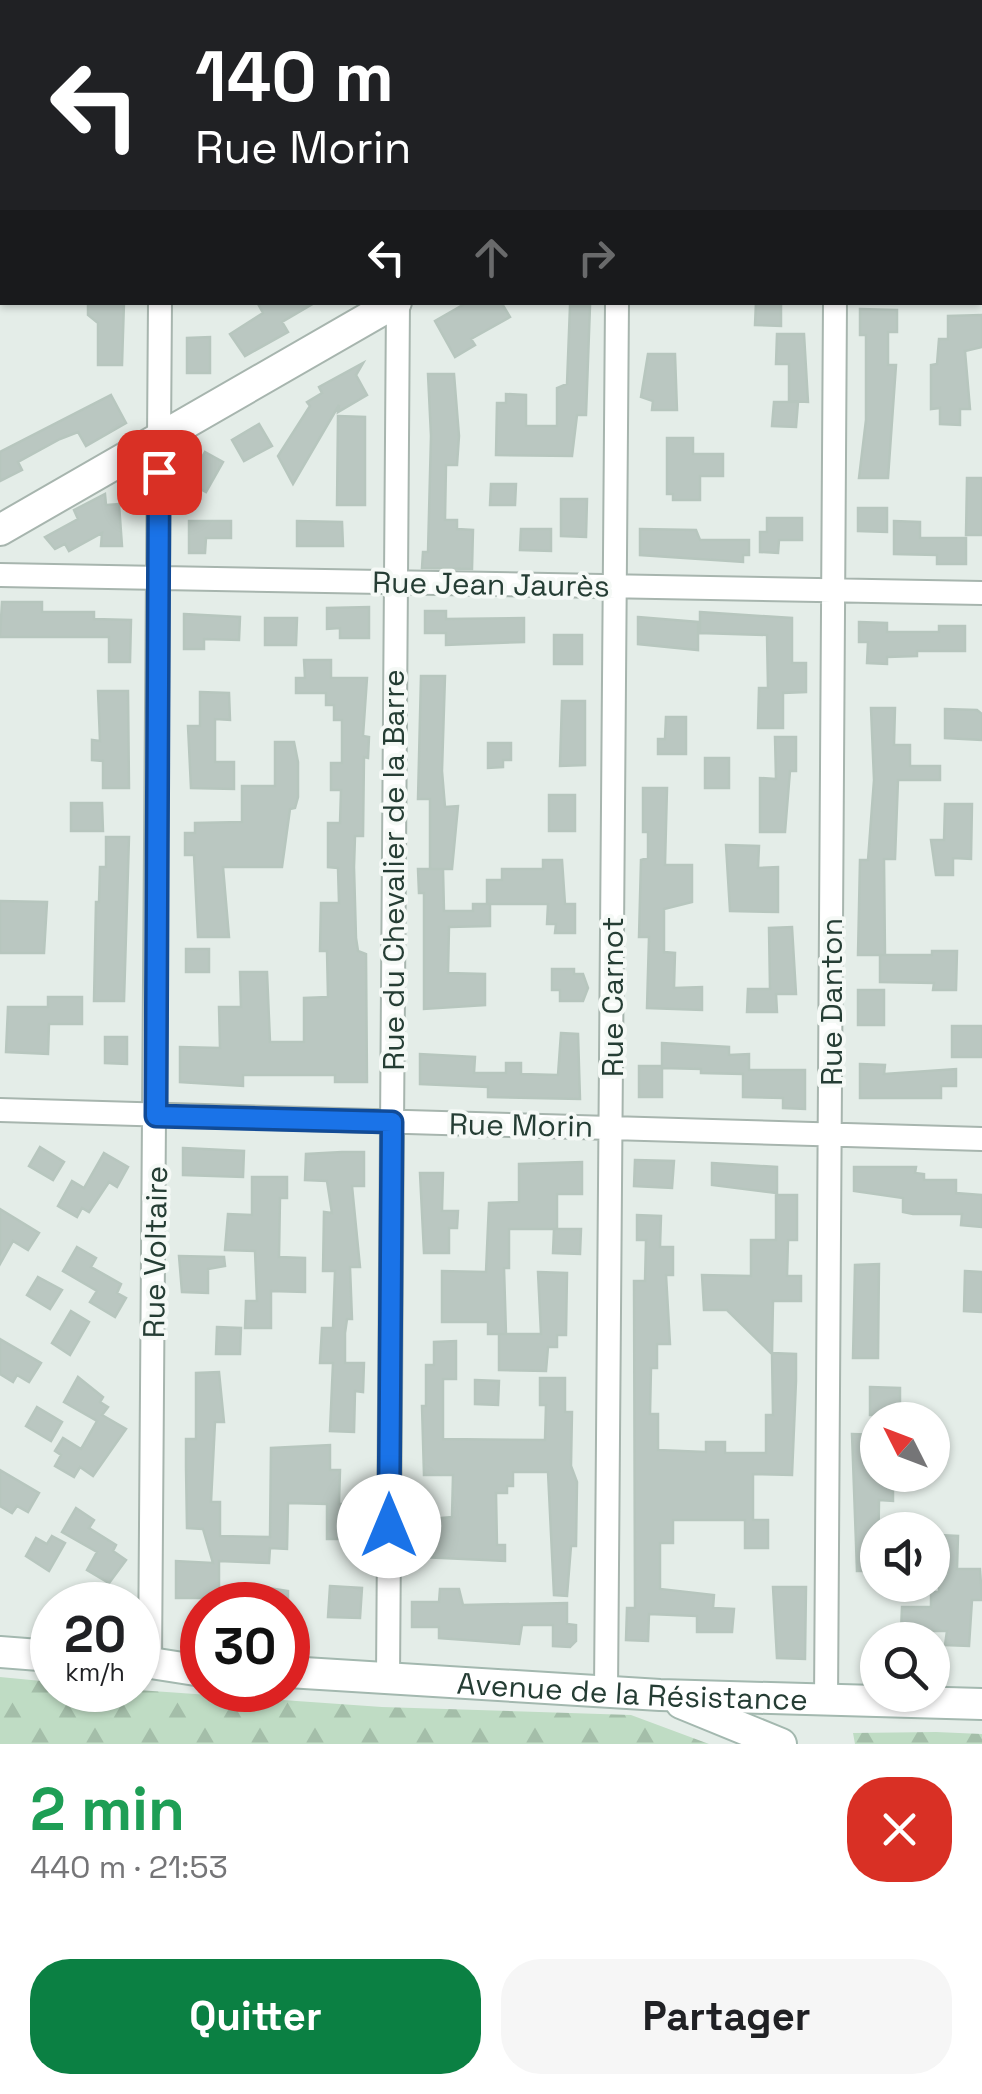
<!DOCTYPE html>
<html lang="fr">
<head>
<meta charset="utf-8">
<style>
	body { margin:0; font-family:"Space Grotesk",sans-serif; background:#f6f6f6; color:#202124; height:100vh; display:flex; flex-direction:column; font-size:38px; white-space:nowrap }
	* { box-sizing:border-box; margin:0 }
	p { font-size:32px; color:#757577 }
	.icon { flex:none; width:55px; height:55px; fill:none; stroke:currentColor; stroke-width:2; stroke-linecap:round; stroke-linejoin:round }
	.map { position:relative; height:1744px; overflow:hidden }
	.details { display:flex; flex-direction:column; background:#fff; flex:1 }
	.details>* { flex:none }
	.hud { position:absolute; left:0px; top:0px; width:982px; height:305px; box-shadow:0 2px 8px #0004; background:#202124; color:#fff; overflow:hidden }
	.needle { width:65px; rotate:312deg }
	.buttons { position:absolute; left:860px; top:1402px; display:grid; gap:20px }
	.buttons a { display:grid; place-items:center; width:90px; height:90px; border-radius:50%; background:#fff; box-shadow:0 2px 8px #0004; font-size:50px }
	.speed { position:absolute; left:30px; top:1582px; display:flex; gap:20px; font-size:50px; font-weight:700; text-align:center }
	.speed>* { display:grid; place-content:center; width:130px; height:130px; border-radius:50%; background:#fff; box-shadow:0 2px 8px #0004; line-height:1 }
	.speed small { font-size:25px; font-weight:400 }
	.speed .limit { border:15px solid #d22; background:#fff; color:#111 }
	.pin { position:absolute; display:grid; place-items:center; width:85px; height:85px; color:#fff; margin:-42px; border-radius:20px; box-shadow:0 5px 15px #0006 }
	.me { position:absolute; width:110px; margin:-55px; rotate:0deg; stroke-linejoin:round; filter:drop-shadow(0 0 8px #0008) }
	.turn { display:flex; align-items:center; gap:35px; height:210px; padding:0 30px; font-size:45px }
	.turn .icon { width:130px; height:130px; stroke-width:2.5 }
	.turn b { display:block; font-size:70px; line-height:85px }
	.lanes { display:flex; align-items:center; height:95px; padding:0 30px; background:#0003; justify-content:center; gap:50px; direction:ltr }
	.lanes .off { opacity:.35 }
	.round { display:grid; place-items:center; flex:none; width:105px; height:105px; border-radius:40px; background:#f6f6f6 }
	.head { display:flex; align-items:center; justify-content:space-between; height:170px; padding:0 30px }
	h1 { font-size:60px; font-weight:600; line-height:75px; color:#1e9e55 }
	.action { display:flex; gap:20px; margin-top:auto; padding:20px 30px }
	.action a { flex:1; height:115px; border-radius:40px; background:#0b8043; color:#fff; font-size:40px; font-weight:600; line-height:115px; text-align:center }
	.action a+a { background:#f6f6f6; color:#202124 }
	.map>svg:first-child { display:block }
	.forest { fill:url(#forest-firs) }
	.building { fill:#bac7c1; stroke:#b7c6be; stroke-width:2.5 }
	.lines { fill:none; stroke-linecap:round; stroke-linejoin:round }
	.minor-casing { stroke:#a7b5ae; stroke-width:26 }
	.tertiary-casing { stroke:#a7b5ae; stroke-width:34 }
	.secondary-casing { stroke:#a3b8af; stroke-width:34 }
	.minor { stroke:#fff; stroke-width:22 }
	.tertiary { stroke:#fff; stroke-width:30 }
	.secondary { stroke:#fff; stroke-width:30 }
	.route-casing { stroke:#114b97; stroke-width:25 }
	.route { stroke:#1a73e8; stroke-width:18 }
	.labels { text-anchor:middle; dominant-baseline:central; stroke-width:8; stroke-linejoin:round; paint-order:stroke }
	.street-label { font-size:30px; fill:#253d34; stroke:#f5f9f6 }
</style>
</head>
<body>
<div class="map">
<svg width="982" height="1744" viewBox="0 0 982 1744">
	<defs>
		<pattern id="forest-firs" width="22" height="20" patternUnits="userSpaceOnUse" patternTransform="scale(2.5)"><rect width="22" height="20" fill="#bfdcc4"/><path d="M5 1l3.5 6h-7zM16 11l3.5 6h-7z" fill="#a4bea9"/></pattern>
	</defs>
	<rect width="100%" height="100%" fill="#e4ede8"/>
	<path class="forest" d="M 0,1677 L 52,1682 L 52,1690 L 138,1690 L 382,1707 L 631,1715 L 709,1744 L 0,1744 Z
		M 936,1732 L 982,1734 L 982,1744 L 855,1744 L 853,1733 Z"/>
	<path class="building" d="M 88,302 L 124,302 L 122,365 L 98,365 L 98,323 L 88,315 Z
		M 257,302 L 316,302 L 282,322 L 288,332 L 245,356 L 230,334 L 263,313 Z
		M 468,302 L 501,302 L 510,317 L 471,339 L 475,345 L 455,357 L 435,321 Z
		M 756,302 L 781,303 L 781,326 L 755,325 Z
		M 570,306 L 590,306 L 586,415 L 577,415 L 572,456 L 496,455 L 497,403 L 506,403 L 506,394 L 526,395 L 526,426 L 557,426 L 557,388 L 567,384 Z
		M 860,309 L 897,310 L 897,332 L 888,332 L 888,365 L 896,365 L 888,478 L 859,478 L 866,420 L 866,335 L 860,335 Z
		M 982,315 L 982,347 L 965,351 L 970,409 L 960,409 L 960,425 L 940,424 L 940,408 L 931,409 L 931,365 L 937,364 L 939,339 L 948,339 L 948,316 Z
		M 777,334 L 804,334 L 808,402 L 789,401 L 789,364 L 776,364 Z
		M 210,337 L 210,373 L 187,373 L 187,338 Z
		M 648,354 L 675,354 L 677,410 L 652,410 L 653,401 L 641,397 Z
		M 363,363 L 356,375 L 367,395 L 338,412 L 339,405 L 293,484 L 278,456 L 310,406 L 307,402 L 322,393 L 319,387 Z
		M 428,374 L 454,374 L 459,436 L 457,465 L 446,465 L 445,520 L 457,520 L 457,529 L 473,530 L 472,569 L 422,568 L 423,552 L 428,552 L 431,436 Z
		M 111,395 L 126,423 L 86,446 L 78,432 L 60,439 L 18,462 L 22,470 L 0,481 L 0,452 Z
		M 774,402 L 798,402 L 796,427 L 772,426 Z
		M 338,416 L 365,417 L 365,505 L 337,505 Z
		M 259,424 L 272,446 L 244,461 L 232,440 Z
		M 667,438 L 693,438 L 693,454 L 723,454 L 723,476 L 700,476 L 700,500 L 673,500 L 673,494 L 667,494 Z
		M 205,452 L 223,462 L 206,492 L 188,482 Z
		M 967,478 L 982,478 L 982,535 L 966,535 Z
		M 491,484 L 516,484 L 515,505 L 490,505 Z
		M 105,494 L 106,505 L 119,504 L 122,546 L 101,546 L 102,533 L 69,551 L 65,544 L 55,549 L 45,537 L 78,519 L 74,510 Z
		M 561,499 L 587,499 L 586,537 L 561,536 Z
		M 858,508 L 887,508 L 887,532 L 858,531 Z
		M 767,518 L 802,518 L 802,540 L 779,540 L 778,553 L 760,552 L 760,532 L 767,532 Z
		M 189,521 L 231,521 L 231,538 L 206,538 L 205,553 L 189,553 Z
		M 297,521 L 342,522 L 343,546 L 297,546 Z
		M 894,521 L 920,522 L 920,538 L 966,538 L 966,564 L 937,564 L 937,555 L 894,554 Z
		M 521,529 L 551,529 L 551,551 L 520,550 Z
		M 640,529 L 696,530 L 700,540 L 749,540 L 749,555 L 743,555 L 743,562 L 640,555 Z
		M 2,602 L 42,602 L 42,612 L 94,612 L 94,619 L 131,620 L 130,662 L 109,662 L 109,637 L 0,637 Z
		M 369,607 L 369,638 L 340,638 L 340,628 L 327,629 L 327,608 Z
		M 425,611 L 446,611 L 446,619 L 524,618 L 524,642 L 446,645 L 446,633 L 425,633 Z
		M 700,612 L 792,618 L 792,663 L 806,663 L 806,692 L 783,693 L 783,728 L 758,728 L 759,688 L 768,688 L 767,635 L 700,633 Z
		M 184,614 L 240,617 L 239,640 L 204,639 L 204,649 L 184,649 Z
		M 638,617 L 698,622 L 698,650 L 638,644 Z
		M 265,618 L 297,618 L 296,645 L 265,645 Z
		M 859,622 L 887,623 L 887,632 L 939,632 L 939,626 L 965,626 L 965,651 L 917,651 L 917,656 L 887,657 L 887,664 L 867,663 L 868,642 L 859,642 Z
		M 554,635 L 582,635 L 582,664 L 554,664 Z
		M 304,660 L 331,660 L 331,678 L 367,678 L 363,736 L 369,737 L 368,758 L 364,757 L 363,836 L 355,836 L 354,867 L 356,938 L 358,951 L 366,954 L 367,1082 L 335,1082 L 335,1075 L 243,1075 L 243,1086 L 180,1082 L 180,1047 L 220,1048 L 219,1007 L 241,1007 L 240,972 L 267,972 L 270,1042 L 304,1042 L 304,998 L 328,997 L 327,951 L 320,951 L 321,903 L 339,903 L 338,868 L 328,867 L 328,823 L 340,823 L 341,790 L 331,790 L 331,763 L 342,763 L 342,720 L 334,720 L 334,705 L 326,705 L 326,693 L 296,693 L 296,678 L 305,678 Z
		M 421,676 L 445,676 L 442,771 L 445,807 L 458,806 L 452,869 L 430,869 L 430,799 L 418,799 Z
		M 98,691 L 128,691 L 129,788 L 103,788 L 103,761 L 92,760 L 92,740 L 100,741 Z
		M 200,692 L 229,693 L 230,720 L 215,719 L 215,762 L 234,762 L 234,789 L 191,788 L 188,726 L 200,726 Z
		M 562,701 L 585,701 L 585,765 L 560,766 Z
		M 871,708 L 895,708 L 894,745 L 910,745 L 910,766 L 940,766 L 940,780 L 898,780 L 895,859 L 884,859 L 885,955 L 858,955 L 860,860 L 868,860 L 874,780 Z
		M 945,709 L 977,710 L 982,714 L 982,740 L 945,738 Z
		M 666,717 L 686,717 L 686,754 L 658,754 L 658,739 L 665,739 Z
		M 775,737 L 796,737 L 796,771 L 790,771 L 785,832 L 760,832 L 760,778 L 776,779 Z
		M 275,742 L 294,742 L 298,762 L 298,797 L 295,808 L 290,809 L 282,867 L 223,867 L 229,937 L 198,937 L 194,855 L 185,855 L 185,833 L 195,833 L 195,823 L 242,822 L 242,786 L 275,786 Z
		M 488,743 L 511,743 L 511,760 L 503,760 L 503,767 L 488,768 Z
		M 705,758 L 729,758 L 729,788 L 705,788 Z
		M 643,788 L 667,788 L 665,865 L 692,865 L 692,902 L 664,909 L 664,952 L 675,953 L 674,988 L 702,987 L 702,1010 L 647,1008 L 649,937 L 639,937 L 641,860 L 648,858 L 648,832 L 643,832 Z
		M 549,795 L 575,795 L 575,831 L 549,831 Z
		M 71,803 L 102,803 L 103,831 L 71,831 Z
		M 945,804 L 972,804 L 971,859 L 953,858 L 953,875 L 936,875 L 931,840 L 944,840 Z
		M 106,837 L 129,837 L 124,1001 L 94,1001 L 96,902 L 99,902 L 100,867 L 106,867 Z
		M 726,845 L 759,846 L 758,868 L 778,867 L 778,912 L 730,911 Z
		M 543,860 L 562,860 L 565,904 L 575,904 L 575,933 L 555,933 L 556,924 L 547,924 L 548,904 L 487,904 L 487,880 L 502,880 L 502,869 L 543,869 Z
		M 418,869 L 443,869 L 444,911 L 473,911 L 473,904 L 490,904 L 490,926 L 449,927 L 448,973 L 485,974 L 485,1005 L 424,1009 L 424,893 L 419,893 Z
		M 0,901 L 47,902 L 44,953 L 0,953 Z
		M 792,927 L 796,994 L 776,994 L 777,1012 L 747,1012 L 748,989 L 770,989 L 769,928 Z
		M 186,949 L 209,949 L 209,972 L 186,972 Z
		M 932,951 L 957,951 L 956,990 L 933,990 L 934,983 L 880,982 L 880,955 L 932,955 Z
		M 552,969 L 574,969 L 574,974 L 583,974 L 588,988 L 583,1001 L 560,1001 L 560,990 L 552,990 Z
		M 858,990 L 884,990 L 884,1025 L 858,1025 Z
		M 48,997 L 82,997 L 82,1024 L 49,1024 L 48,1054 L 6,1052 L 8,1007 L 48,1007 Z
		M 952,1026 L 982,1026 L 982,1057 L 952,1057 Z
		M 561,1033 L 578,1034 L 580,1099 L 488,1097 L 488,1087 L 420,1084 L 420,1054 L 475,1057 L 474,1073 L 506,1073 L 506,1063 L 521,1063 L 521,1074 L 558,1075 Z
		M 105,1037 L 127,1037 L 127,1064 L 105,1063 Z
		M 662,1043 L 729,1047 L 729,1055 L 749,1054 L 749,1070 L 805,1070 L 805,1109 L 783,1108 L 783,1098 L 743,1097 L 743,1074 L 701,1073 L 701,1069 L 662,1068 L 662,1097 L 639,1097 L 639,1066 L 662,1066 Z
		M 860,1064 L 885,1065 L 884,1074 L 956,1069 L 956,1086 L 941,1086 L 941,1098 L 860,1098 Z
		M 40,1147 L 64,1162 L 53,1180 L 29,1166 Z
		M 183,1148 L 244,1151 L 243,1177 L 183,1175 Z
		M 342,1152 L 364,1152 L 364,1186 L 352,1186 L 360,1267 L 350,1267 L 352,1319 L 347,1319 L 345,1333 L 345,1363 L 364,1363 L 363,1392 L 355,1391 L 354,1432 L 330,1431 L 333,1363 L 320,1363 L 322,1328 L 333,1328 L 335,1271 L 323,1271 L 324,1212 L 332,1213 L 327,1181 L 305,1180 L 306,1154 Z
		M 104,1153 L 128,1167 L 117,1187 L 109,1182 L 89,1212 L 82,1208 L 77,1217 L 58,1206 L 72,1181 L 84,1188 Z
		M 635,1160 L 674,1161 L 672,1188 L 634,1186 Z
		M 582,1162 L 582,1194 L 557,1194 L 557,1229 L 509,1229 L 509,1268 L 504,1268 L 506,1334 L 488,1334 L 488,1322 L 442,1322 L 442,1271 L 486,1272 L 489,1203 L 519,1202 L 519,1164 Z
		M 712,1163 L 777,1167 L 777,1193 L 712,1185 Z
		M 854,1167 L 916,1167 L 915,1173 L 924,1174 L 924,1180 L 956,1180 L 956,1193 L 982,1195 L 982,1227 L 961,1225 L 962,1214 L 913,1214 L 903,1212 L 903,1198 L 854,1191 Z
		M 420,1173 L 443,1173 L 442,1211 L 458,1211 L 457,1228 L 449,1228 L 449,1253 L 424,1253 Z
		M 252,1177 L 287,1177 L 287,1198 L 280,1198 L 279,1257 L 305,1258 L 305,1292 L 271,1291 L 271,1328 L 245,1328 L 246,1301 L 257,1301 L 255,1251 L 225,1250 L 228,1214 L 252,1215 Z
		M 776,1195 L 797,1195 L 797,1240 L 788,1240 L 787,1276 L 801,1276 L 801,1301 L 773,1301 L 772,1353 L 796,1354 L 796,1381 L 792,1475 L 753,1474 L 753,1520 L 768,1520 L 768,1548 L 745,1548 L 745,1520 L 673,1520 L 673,1543 L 660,1543 L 660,1589 L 714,1595 L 713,1608 L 734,1609 L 732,1632 L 697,1632 L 697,1616 L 649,1614 L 648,1641 L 626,1640 L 627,1608 L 635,1608 L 634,1281 L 645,1281 L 646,1240 L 637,1240 L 637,1215 L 661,1216 L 660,1247 L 673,1247 L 673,1275 L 666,1275 L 670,1344 L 657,1344 L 657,1368 L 651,1368 L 650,1414 L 658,1414 L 658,1450 L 706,1452 L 706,1442 L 725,1442 L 725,1453 L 766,1453 L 766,1415 L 773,1415 L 772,1354 L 727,1310 L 704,1310 L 702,1275 L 751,1276 L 751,1240 L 776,1240 Z
		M 0,1209 L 39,1233 L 28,1250 L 13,1241 L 0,1264 Z
		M 554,1229 L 581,1229 L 580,1254 L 553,1253 Z
		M 77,1247 L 96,1258 L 91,1267 L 121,1284 L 117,1293 L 126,1298 L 115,1317 L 90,1302 L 97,1291 L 63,1271 Z
		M 179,1256 L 224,1257 L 225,1266 L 208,1269 L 208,1293 L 182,1292 Z
		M 879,1264 L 878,1358 L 853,1358 L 855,1265 Z
		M 965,1271 L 982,1272 L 982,1312 L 964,1311 Z
		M 538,1272 L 567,1273 L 566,1335 L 557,1335 L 557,1347 L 548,1347 L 546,1371 L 499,1370 L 499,1334 L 541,1334 Z
		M 38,1277 L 62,1290 L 50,1309 L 27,1295 Z
		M 71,1311 L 89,1322 L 70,1355 L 52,1343 Z
		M 217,1327 L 241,1328 L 240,1354 L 216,1354 Z
		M 0,1339 L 41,1363 L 29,1382 L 17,1375 L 13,1382 L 0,1374 Z
		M 456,1341 L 456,1379 L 443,1379 L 443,1439 L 545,1440 L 546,1405 L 540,1405 L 540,1378 L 565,1378 L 565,1412 L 572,1412 L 571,1466 L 577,1482 L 576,1546 L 571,1546 L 567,1596 L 554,1595 L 548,1472 L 513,1472 L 513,1486 L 507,1486 L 507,1493 L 496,1493 L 497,1545 L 505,1545 L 505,1561 L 421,1557 L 421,1520 L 452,1517 L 453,1475 L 424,1475 L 422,1406 L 426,1406 L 426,1365 L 434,1365 L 434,1342 Z
		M 219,1372 L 224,1422 L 215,1422 L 211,1502 L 220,1502 L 220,1536 L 270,1537 L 271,1448 L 330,1445 L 330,1470 L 340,1470 L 339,1504 L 357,1504 L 357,1539 L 327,1539 L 327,1504 L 288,1503 L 287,1549 L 270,1548 L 269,1563 L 219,1561 L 219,1605 L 203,1605 L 204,1598 L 176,1598 L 176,1561 L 213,1563 L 203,1529 L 187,1528 L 186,1467 L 186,1439 L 196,1439 L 196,1373 Z
		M 78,1377 L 103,1397 L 100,1402 L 108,1407 L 102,1415 L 126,1429 L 93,1476 L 80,1467 L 74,1477 L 55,1466 L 61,1455 L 55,1451 L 63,1438 L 81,1449 L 97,1421 L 64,1402 Z
		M 475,1380 L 499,1381 L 498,1405 L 475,1404 Z
		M 870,1387 L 900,1388 L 900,1415 L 870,1415 Z
		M 37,1407 L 62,1422 L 51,1441 L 26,1426 Z
		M 852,1434 L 878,1435 L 879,1482 L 893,1482 L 893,1501 L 879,1500 L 878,1571 L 857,1571 Z
		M 0,1470 L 39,1493 L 28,1512 L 17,1506 L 12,1513 L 0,1506 Z
		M 76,1508 L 94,1520 L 89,1528 L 116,1545 L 113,1551 L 126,1560 L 109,1583 L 87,1570 L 97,1552 L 62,1532 Z
		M 939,1535 L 958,1536 L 957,1569 L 980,1569 L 982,1600 L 972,1600 L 969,1646 L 945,1645 L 947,1631 L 901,1631 L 902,1607 L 931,1607 L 931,1592 L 939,1592 Z
		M 52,1536 L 65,1543 L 49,1571 L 26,1556 L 36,1538 L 47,1544 Z
		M 256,1586 L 288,1591 L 288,1605 L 255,1605 Z
		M 330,1586 L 362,1588 L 360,1618 L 328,1617 Z
		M 773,1587 L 806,1587 L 805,1659 L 777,1658 Z
		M 440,1589 L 459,1589 L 463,1605 L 567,1603 L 567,1624 L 576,1625 L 576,1641 L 570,1647 L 553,1646 L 553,1625 L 522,1625 L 519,1644 L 439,1638 L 439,1627 L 412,1627 L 412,1602 L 439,1602 Z"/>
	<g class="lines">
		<g class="minor-casing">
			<path id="minor" d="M 617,0 L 617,2
				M 162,2 L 162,0
				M 399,2 L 399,0
				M 837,2 L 837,0
				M 0,50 L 2,50
				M 0,575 L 982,593
				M 0,1110 L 982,1139
				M 150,1662 L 160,302
				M 388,1678 L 398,302
				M 606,1691 L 617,302
				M 826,1702 L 835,302"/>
		</g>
		<g class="tertiary-casing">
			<path id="tertiary" d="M 930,2 L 935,0
				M 0,530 L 396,302"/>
		</g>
		<g class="secondary-casing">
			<g id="secondary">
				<path d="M 0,1652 L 52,1656"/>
				<path d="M 138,1661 L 202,1671"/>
				<path id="s1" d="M 288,1672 L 660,1695 L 982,1704"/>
				<path d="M 681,1703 L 781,1744"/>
			</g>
		</g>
		<use href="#minor" class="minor"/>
		<use href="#tertiary" class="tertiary"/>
		<use href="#secondary" class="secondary"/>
	</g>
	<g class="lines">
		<g class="route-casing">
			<path id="route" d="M 159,472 L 156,1116 L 392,1122 L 389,1526"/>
		</g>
		<use href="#route" class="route"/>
	</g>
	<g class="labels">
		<g class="street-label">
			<text transform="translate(491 584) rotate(1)">Rue Jean Jaurès</text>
			<text transform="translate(393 870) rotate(-90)">Rue du Chevalier de la Barre</text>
			<text transform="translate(612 997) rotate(-90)">Rue Carnot</text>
			<text transform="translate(831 1002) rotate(-90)">Rue Danton</text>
			<text transform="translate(521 1125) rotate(1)">Rue Morin</text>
			<text transform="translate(155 1252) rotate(-89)">Rue Voltaire</text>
			<text stroke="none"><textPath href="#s1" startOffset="345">Avenue de la Résistance</textPath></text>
		</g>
	</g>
</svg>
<div class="buttons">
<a><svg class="needle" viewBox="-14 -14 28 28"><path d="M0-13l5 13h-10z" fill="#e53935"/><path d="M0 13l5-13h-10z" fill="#757577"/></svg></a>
<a><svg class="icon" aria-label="sound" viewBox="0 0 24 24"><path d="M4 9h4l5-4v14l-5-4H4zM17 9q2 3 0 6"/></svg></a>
<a><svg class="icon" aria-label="search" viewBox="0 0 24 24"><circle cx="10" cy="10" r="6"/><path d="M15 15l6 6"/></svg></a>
</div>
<div class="speed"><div>20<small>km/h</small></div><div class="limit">30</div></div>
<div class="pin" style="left:159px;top:472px;background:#d93025"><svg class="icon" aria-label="arrive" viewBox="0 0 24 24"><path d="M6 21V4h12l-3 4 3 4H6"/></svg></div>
<svg class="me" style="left:389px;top:1526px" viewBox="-20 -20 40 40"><circle r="19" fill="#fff"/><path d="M0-13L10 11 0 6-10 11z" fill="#1a73e8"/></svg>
<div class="hud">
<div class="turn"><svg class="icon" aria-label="left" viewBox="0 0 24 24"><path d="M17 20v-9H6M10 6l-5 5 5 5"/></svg><div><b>140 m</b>Rue Morin</div></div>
<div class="lanes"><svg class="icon" aria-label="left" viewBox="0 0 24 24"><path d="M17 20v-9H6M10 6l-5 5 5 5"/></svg><svg class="icon off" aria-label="ahead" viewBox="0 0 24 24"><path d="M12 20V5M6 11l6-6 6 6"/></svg><svg class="icon off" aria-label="right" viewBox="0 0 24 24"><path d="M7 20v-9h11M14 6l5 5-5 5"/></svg></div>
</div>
</div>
<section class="details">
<div class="head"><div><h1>2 min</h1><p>440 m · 21:53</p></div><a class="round" style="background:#d93025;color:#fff"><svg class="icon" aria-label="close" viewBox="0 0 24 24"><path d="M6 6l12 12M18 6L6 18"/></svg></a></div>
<div class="action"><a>Quitter</a><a>Partager</a></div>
</section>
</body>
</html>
